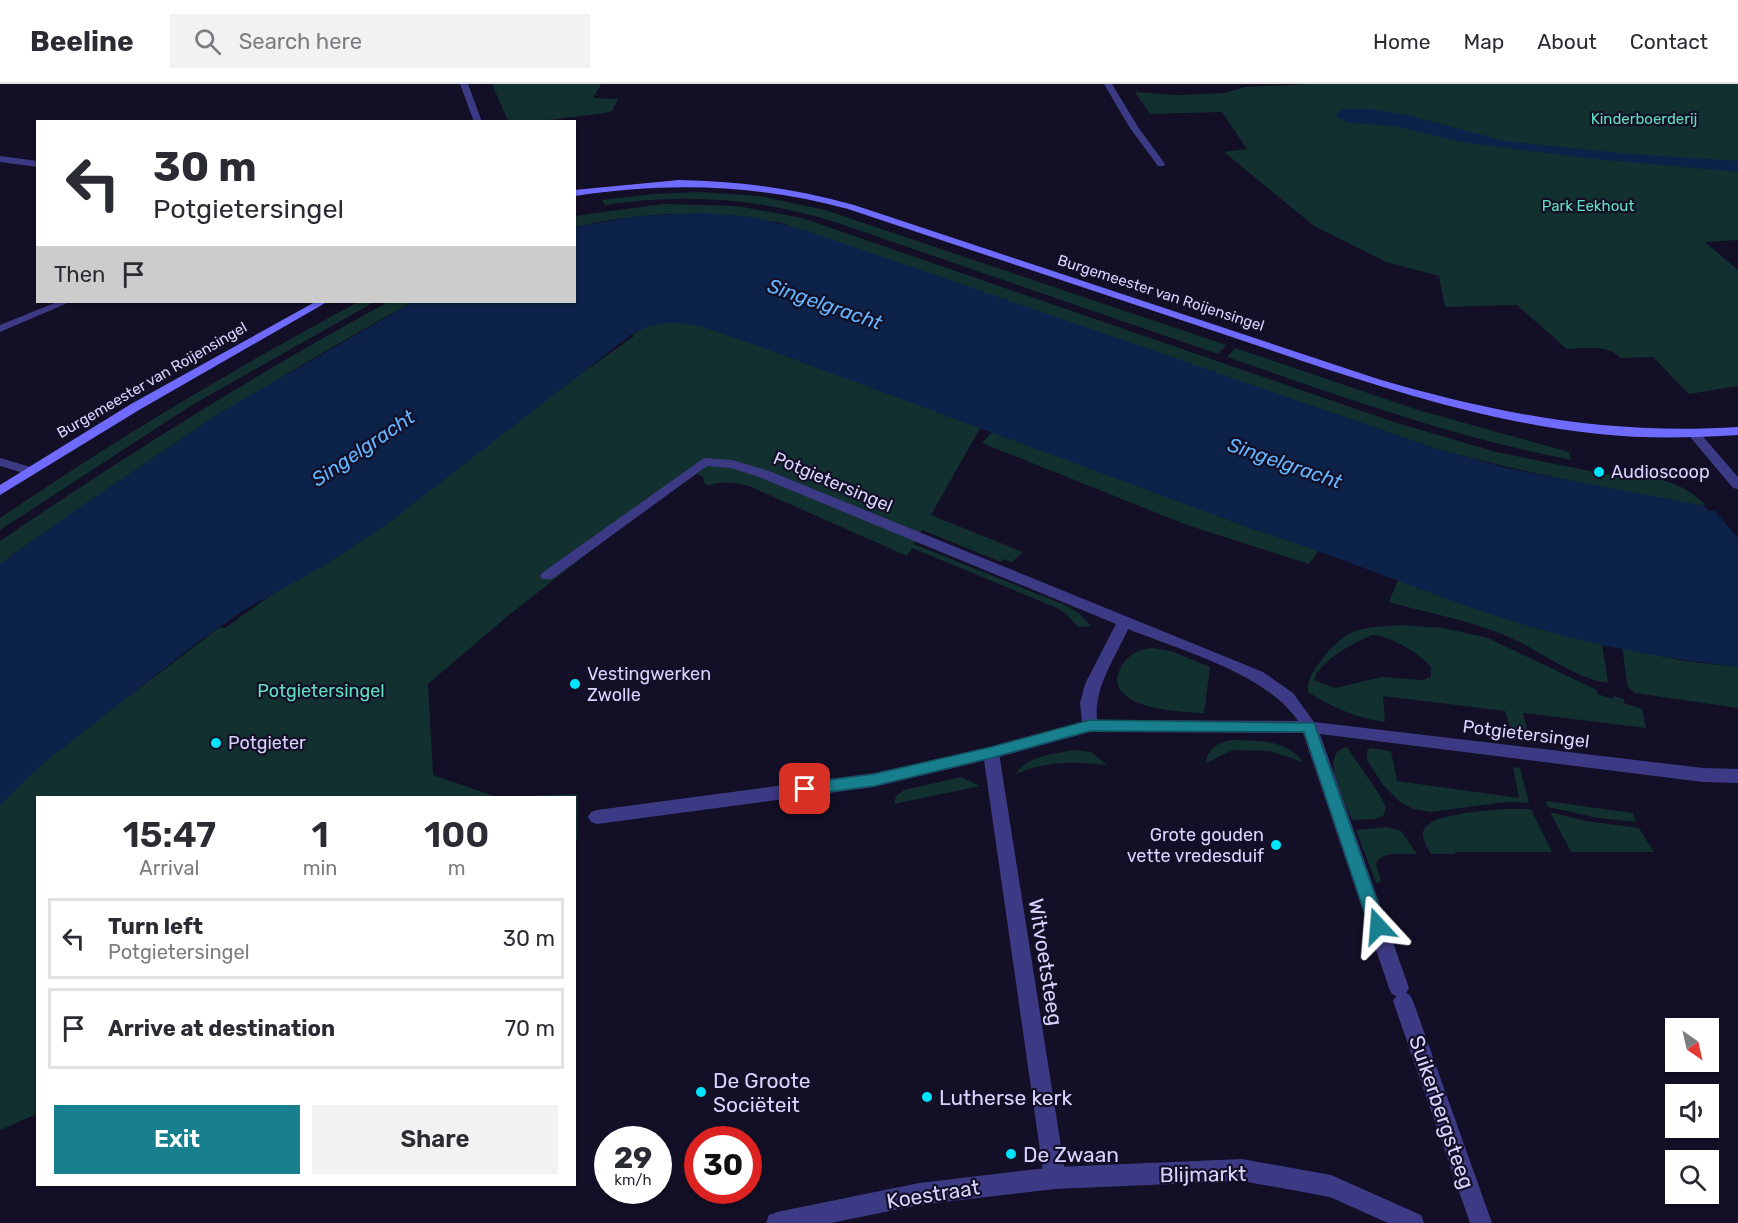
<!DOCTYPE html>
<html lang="en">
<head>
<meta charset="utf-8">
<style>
	body { margin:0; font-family:Rubik,sans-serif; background:#f2f2f3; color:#2b2b33; height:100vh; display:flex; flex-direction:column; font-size:22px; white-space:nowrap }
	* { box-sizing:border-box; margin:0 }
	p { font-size:20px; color:#7c7c81 }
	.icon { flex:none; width:33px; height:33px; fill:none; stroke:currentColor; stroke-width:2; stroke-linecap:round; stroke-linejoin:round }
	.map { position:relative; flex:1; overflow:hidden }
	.side { position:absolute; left:36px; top:712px; width:540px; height:390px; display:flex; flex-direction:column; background:#fff; border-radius:0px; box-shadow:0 2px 4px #0004 }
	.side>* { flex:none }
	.banner { position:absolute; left:36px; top:36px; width:540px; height:183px; border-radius:0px; box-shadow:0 2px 4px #0004; background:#fff; color:#2b2b33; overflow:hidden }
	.needle { width:39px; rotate:146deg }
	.fabs { position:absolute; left:1665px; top:934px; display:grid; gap:12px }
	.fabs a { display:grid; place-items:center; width:54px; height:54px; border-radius:0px; background:#fff; box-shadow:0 2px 4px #0004; font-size:30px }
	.speed { position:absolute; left:594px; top:1042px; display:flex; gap:12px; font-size:30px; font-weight:700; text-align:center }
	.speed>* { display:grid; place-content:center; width:78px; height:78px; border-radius:50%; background:#fff; box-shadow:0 2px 4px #0004; line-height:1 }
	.speed small { font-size:15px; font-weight:400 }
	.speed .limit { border:9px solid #d22; background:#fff; color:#111 }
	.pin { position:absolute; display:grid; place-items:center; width:51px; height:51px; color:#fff; margin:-26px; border-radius:12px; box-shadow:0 3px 9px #0006 }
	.me { position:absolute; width:66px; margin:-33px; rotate:341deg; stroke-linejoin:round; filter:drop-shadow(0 0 4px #0008) }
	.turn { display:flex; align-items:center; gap:21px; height:126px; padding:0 18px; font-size:27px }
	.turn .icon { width:78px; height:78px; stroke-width:2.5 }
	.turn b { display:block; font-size:42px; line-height:51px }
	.then { display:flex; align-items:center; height:57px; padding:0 18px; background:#0003; gap:12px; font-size:22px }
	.eta { display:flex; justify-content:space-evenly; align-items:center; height:102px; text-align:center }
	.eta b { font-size:36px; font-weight:600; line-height:42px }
	.action { display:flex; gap:12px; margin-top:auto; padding:12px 18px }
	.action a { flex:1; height:69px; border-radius:0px; background:#187f8f; color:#fff; font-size:24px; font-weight:600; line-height:69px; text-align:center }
	.action a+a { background:#f2f2f3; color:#2b2b33 }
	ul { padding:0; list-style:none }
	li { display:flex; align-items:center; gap:18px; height:81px; margin:0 12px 9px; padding:0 6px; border:3px solid #e1e1e2; border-radius:0px }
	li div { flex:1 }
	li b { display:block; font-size:22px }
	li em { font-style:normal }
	header { display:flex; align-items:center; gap:36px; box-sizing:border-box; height:84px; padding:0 30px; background:#fff; border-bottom:2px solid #e1e1e2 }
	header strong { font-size:28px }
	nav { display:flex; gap:33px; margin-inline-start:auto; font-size:21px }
	.search { width:420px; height:54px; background:#f2f2f3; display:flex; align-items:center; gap:15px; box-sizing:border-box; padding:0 21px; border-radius:0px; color:#7c7c81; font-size:22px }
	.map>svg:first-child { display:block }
	.green { fill:#12302f; fill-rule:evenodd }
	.water { fill:#0c2248 }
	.pier { fill:#130f26 }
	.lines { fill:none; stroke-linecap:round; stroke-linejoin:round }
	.service { fill:#3d3a85; fill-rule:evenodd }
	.pedestrian { fill:#3d3a85; fill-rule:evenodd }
	.minor { fill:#3d3a85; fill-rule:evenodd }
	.secondary { fill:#6f6bff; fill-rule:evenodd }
	.route { fill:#187f8f; stroke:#10535d; stroke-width:1.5 }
	.poi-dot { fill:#00e5ff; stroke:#130f26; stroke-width:2 }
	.labels { text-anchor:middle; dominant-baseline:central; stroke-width:4.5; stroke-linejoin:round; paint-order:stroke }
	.far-park-label { font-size:15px; fill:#5fe0c0; stroke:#130f26 }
	.far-street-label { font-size:15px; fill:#d9d4ff; stroke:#130f26 }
	.poi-label { font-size:18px; fill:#d9d4ff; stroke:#130f26; text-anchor:start }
	.street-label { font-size:18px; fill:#d9d4ff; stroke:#130f26 }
	.park-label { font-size:18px; fill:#5fe0c0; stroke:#130f26 }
	.water-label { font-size:20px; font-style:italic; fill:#62b6ff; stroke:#130f26 }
	.near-street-label { font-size:21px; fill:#d9d4ff; stroke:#130f26 }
	.near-poi-label { font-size:21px; fill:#d9d4ff; stroke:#130f26; text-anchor:start }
</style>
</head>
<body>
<header>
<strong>Beeline</strong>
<div class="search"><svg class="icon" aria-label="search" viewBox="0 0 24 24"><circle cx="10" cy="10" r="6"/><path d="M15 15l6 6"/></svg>Search here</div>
<nav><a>Home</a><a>Map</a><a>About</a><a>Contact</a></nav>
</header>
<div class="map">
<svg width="1738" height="1139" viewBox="0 0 1738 1139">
	<rect width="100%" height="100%" fill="#130f26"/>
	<path class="green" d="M 492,0 L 601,0 L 593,14 L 618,15 L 612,27 L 605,29 L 542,37 L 508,37 Z
		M 1312,0 L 1738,0 L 1738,156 L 1705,158 L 1738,186 L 1738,302 L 1689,310 L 1653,273 L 1621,274 C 1607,260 1585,264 1567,265 L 1517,221 L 1445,223 L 1439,192 L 1386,178 L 1314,142 L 1224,68 L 1247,65 L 1222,28 L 1150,30 L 1135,8 L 1176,11 L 1225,9 L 1245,3 Z
		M 700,108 L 760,112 L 825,126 L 1226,261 L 1218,270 L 835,138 C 757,114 686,109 605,121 L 602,116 L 654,110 Z
		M 663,120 L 737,122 L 802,134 L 1394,338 L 1496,368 L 1590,387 L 1601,391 L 1609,390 C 1648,394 1674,391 1705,420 L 1704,422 C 1614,406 1525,389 1437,365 L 781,139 C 712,125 643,127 575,143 L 574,132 Z
		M 358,218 L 374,218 L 192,321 L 0,446 L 0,434 C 116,355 235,284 358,218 Z
		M 388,218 L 413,218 C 269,296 133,385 0,480 L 0,457 C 126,371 254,291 388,218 Z
		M 673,233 L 699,235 L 983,339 L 931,431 L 1023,468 L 1012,478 L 1004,475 L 1001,478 L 922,446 L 914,460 L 1065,521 L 1079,529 L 1091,542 L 1078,543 L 1066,530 L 1057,524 L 912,464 L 907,472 L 749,402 C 735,399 722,396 708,402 L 704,399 L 703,392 L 690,389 L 509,531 L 428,600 L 433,691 L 497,713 L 578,710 L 577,756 L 575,757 L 574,714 L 38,714 L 37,1030 L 0,1046 L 0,705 L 120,619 L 220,543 L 225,544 L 634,252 L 632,250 L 650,240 Z
		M 1235,264 L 1418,326 L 1569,368 L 1571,376 C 1453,353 1340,312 1227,273 Z
		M 993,347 L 1247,443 L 1319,466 L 1309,480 L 1187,441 L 982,359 Z
		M 1398,496 C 1465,522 1532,543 1602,560 L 1608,599 C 1571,593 1539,565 1504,551 C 1468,536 1427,529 1389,518 Z
		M 1401,541 L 1443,544 L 1488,554 L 1597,606 L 1597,610 L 1613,615 L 1614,612 L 1624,615 L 1624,619 L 1642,625 L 1646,644 L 1523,629 L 1530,657 L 1514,656 L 1505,627 L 1383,612 L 1385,638 C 1357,634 1333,624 1308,608 C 1307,596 1312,588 1320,578 C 1346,543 1359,544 1401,541 ZM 1372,551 C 1389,551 1421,570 1431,583 L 1431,593 L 1422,596 L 1382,593 L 1335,604 L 1314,596 C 1319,577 1355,558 1372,551 Z
		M 1152,564 L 1171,567 L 1210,583 L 1204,629 C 1181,628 1117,626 1117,594 C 1122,575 1133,566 1152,564 Z
		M 1622,564 L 1684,577 L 1738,583 L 1738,624 L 1635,609 L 1628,603 Z
		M 1233,656 C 1259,657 1286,655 1303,678 L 1270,667 L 1233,666 L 1206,679 C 1208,664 1218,658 1233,656 Z
		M 1347,663 L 1381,713 L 1386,724 L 1383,732 L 1374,735 L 1352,736 C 1345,719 1317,669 1347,663 Z
		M 1370,664 L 1391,667 L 1397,697 L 1519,714 L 1513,683 L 1520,684 L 1529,719 L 1506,718 L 1430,728 L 1413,725 L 1399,717 L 1383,701 L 1367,676 L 1367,667 Z
		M 1074,666 L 1091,668 L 1107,681 C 1076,677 1045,677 1016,690 C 1027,671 1055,670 1074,666 Z
		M 961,693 L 980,702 L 894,720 L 896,712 L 904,706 Z
		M 1546,717 L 1633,729 L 1636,738 L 1598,734 L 1548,723 Z
		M 1504,725 L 1531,725 L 1552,768 L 1456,768 L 1454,770 L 1431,770 C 1427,763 1422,755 1423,748 C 1428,729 1486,727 1504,725 Z
		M 1550,728 L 1586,737 L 1639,744 L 1654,768 L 1571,768 Z
		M 1387,743 L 1401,747 L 1417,770 C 1404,771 1384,766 1376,779 L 1381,798 L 1376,799 L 1356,746 Z"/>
	<path class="water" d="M 1343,25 L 1371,25 L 1407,31 L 1505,57 L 1629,70 L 1738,77 L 1738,88 L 1585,74 L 1461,58 L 1395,42 L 1350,39 L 1340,35 L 1336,31 Z
		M 704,129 L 753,133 L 805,146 L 1437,365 L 1507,384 L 1704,422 L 1709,427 L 1738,426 L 1738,583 C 1669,575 1599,563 1532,543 C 1435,514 1343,473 1247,443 L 755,261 C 713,247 674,225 632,250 L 386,441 L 325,481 L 244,526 L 198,558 L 40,682 L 0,721 L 0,480 L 80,423 L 223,327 L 413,218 L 574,218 L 575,143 L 636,132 Z"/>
	<path class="pier" d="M 1738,423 L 1738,454 L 1712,424 Z"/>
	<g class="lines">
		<path class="service" d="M 57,218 L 70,218 L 0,248 L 0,241 Z"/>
		<path class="pedestrian" d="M 991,663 L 997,665 L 999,669 L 1066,1094 L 1063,1102 L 1055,1105 L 1047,1102 L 1044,1094 L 983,669 L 985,665 Z"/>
		<path class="minor" d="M 460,0 L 468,0 L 482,38 L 474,38 Z
			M 1104,0 L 1112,0 L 1138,43 L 1165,80 L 1164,82 L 1158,82 L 1130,44 Z
			M 0,72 L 38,77 L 38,83 L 0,78 Z
			M 1695,347 L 1699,348 L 1738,393 L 1738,405 L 1733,404 L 1691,354 L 1689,351 Z
			M 0,374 L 34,384 L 36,387 L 30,391 L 0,382 Z
			M 704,374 L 732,376 L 769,387 L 1263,588 L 1293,609 L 1314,638 L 1703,684 L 1738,685 L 1738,699 L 1703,698 L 1320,650 L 1409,904 L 1406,909 L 1410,911 L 1413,917 L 1492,1139 L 1470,1139 L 1393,917 L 1396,912 L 1392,910 L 1389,904 L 1303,649 L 1090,648 L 991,675 L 874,703 L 597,740 L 591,738 L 588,733 L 591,728 L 597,726 L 874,689 L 991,663 L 1082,638 L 1080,619 L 1085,600 L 1116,540 L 759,393 L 731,384 L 707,382 L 552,495 L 542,495 L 540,492 L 542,489 ZM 1128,545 C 1180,566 1267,590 1298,637 L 1097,636 C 1094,602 1115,575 1128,545 Z
			M 1242,1075 L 1331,1091 L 1421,1131 L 1424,1139 L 1388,1139 L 1330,1113 L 1242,1097 L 1055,1105 L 919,1121 L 831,1139 L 766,1139 L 769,1131 L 777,1128 L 919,1099 L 1055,1083 Z"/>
		<path class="secondary" d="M 679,96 C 740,97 796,105 854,121 L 1378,295 C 1501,331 1610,351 1738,343 L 1738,351 C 1691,354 1645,355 1599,350 C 1465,336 1340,289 1214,247 C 1092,206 970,166 848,125 C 754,100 670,98 574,112 L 574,106 Z
			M 315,218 L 327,218 L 139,326 L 0,411 L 0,401 L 131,320 Z"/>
	</g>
	<path class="route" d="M 1090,636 L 1314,639 L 1386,842 L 1384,847 L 1378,850 L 1372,847 L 1369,842 L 1304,648 L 1090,647 L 991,674 L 874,702 L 805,711 L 799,709 L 797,705 L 799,701 L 805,699 L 874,690 L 991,663 Z"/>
	<g class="poi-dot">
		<circle cx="1599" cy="388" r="6"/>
		<circle cx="575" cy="600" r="6"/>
		<circle cx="216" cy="659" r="6"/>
		<circle cx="1276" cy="761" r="6"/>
		<circle cx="701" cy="1008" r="6"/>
		<circle cx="927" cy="1013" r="6"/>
		<circle cx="1011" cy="1070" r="6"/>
	</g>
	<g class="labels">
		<g class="far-park-label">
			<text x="1644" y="35">Kinderboerderij</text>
			<text x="1588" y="122">Park Eekhout</text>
		</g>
		<g class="far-street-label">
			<text transform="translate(1161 209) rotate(18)">Burgemeester van Roijensingel</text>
			<text transform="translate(152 296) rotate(-30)">Burgemeester van Roijensingel</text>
		</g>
		<g class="poi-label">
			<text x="1611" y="388">Audioscoop</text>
			<text x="587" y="590">Vestingwerken<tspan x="587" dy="21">Zwolle</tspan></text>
			<text x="228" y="659">Potgieter</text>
			<text x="1264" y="751" text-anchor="end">Grote gouden<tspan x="1264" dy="21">vette vredesduif</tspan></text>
		</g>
		<g class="street-label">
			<text transform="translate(833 398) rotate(23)">Potgietersingel</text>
			<text transform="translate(1526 650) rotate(7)">Potgietersingel</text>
		</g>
		<g class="park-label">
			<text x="321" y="607">Potgietersingel</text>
		</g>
		<g class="water-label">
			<text transform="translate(825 220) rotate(19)">Singelgracht</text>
			<text transform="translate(363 364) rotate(-34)">Singelgracht</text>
			<text transform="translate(1285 379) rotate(19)">Singelgracht</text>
		</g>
		<g class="near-street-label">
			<text transform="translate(1046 878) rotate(81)">Witvoetsteeg</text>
			<text transform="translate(1442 1028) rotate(71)">Suikerbergsteeg</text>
			<text transform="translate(1203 1090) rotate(-1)">Blijmarkt</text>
			<text transform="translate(933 1110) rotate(-9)">Koestraat</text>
		</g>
		<g class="near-poi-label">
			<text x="713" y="996">De Groote<tspan x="713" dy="24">Sociëteit</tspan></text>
			<text x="939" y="1013">Lutherse kerk</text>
			<text x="1023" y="1070">De Zwaan</text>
		</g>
	</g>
</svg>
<div class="fabs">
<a><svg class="needle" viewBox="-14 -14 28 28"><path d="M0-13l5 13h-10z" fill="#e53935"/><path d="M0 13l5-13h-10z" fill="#7c7c81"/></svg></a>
<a><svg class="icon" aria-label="sound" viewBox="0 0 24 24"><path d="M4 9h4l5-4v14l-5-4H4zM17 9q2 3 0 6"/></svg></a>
<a><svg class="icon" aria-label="search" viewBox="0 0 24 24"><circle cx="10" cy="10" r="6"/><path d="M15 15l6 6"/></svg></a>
</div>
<div class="speed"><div>29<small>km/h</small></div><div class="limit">30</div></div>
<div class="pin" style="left:805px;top:705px;background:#d93025"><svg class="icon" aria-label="arrive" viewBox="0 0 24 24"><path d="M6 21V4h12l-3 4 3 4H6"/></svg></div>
<svg class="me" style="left:1378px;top:842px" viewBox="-20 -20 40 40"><path d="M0-17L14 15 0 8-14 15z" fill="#187f8f" stroke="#fff" stroke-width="4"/></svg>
<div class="banner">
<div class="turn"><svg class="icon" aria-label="left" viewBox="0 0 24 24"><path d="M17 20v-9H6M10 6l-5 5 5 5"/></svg><div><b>30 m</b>Potgietersingel</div></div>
<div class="then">Then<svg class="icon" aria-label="arrive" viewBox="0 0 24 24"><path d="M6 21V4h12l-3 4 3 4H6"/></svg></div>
</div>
<section class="side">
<div class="eta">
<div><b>15:47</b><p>Arrival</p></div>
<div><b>1</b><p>min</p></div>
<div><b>100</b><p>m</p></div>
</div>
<ul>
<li><svg class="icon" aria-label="left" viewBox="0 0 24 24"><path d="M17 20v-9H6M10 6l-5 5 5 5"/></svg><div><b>Turn left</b><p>Potgietersingel</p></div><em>30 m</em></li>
<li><svg class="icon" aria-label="arrive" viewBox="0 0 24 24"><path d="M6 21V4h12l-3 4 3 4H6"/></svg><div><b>Arrive at destination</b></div><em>70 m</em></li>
</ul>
<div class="action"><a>Exit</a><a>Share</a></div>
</section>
</div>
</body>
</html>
